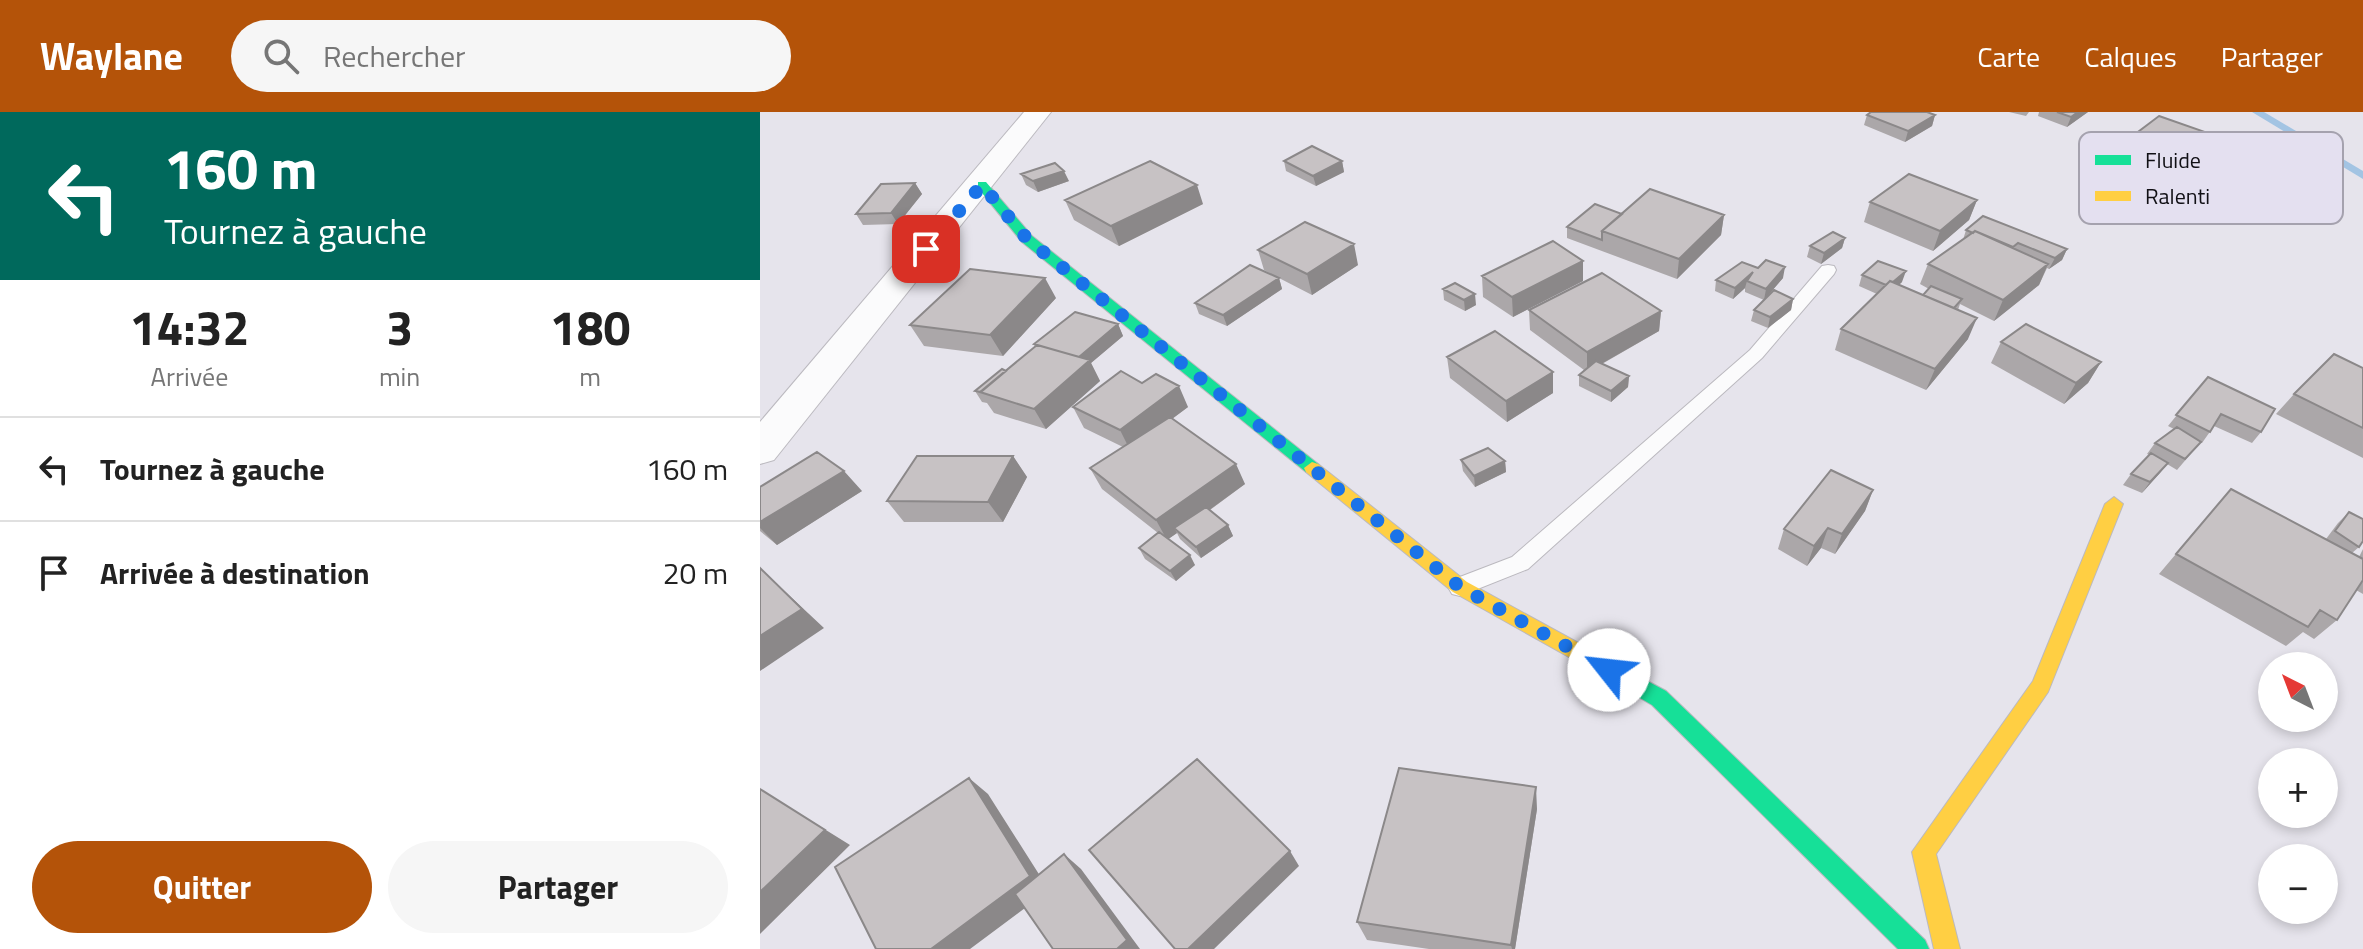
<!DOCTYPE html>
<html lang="fr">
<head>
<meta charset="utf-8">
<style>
	body { margin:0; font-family:"Titillium Web",sans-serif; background:#f6f6f6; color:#222; height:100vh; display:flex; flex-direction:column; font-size:30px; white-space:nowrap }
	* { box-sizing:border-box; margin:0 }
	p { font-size:26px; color:#767676 }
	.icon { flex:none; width:44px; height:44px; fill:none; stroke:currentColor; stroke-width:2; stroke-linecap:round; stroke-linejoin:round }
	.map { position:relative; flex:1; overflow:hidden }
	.drawer { display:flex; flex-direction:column; background:#fff; width:760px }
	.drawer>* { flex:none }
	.top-card { background:#00695c; color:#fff; overflow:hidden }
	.needle { width:52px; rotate:318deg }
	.controls { position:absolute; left:1498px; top:540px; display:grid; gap:16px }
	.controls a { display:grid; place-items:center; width:80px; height:80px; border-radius:50%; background:#fff; box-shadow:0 4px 12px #0003; font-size:40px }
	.pin { position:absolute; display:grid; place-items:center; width:68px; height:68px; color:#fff; margin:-34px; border-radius:16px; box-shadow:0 4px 12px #0006 }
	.me { position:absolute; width:88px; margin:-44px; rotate:299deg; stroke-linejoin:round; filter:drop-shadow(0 0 6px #0008) }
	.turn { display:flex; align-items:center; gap:28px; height:168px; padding:0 32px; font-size:36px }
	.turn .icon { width:104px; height:104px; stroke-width:2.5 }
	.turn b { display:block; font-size:56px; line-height:68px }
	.eta { display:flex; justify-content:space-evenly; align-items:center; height:136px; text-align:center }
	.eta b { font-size:48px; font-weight:700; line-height:56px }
	.primary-button { display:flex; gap:16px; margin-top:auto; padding:16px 32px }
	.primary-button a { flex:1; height:92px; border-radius:48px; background:#b45309; color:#fff; font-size:32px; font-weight:700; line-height:92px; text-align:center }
	.primary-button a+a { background:#f6f6f6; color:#222 }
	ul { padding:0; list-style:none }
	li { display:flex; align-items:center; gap:24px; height:104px; padding:0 32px; border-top:2px solid #e0e0e0 }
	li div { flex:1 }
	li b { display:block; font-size:30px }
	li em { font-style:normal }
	header { display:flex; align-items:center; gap:48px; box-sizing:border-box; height:112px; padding:0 40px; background:#b45309; color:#fff }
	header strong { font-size:38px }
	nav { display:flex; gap:44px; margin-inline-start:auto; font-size:28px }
	.search { width:560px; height:72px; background:#f6f6f6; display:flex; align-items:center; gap:20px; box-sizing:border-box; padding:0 28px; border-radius:44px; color:#767676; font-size:30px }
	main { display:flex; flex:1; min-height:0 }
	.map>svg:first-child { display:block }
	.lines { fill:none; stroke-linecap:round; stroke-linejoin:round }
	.stream { fill:#a3c4e3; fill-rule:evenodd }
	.lane-casing { stroke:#bbb9bf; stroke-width:2 }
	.street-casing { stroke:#bbb9bf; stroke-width:2 }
	.fast-casing { stroke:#bbb9bf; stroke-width:2 }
	.slow-casing { stroke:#bbb9bf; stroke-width:2 }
	.lane { fill:#fbfbfc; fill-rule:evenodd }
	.street { fill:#fbfbfc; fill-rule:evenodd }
	.fast { fill:#16e098; fill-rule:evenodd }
	.slow { fill:#ffcf43; fill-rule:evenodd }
	.wall { fill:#aba7a9 }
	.shaded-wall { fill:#8b8889 }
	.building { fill:#c7c2c4; stroke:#8b8889; stroke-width:2 }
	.route { stroke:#1a73e8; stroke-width:14; stroke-dasharray:0 25.2 }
	.key { fill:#e4e0f0; stroke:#a5a2ae; stroke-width:2 }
	.key-label { font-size:22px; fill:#111015 }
</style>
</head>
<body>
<header>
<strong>Waylane</strong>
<div class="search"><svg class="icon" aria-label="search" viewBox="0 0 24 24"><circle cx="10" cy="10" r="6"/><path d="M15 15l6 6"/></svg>Rechercher</div>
<nav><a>Carte</a><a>Calques</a><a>Partager</a></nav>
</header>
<main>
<section class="drawer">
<div class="top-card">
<div class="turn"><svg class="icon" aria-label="left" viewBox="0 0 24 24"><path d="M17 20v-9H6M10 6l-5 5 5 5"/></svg><div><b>160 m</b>Tournez à gauche</div></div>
</div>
<div class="eta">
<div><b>14:32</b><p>Arrivée</p></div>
<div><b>3</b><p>min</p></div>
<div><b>180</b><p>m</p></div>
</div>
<ul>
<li><svg class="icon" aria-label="left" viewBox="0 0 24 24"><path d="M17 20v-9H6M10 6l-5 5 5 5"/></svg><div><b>Tournez à gauche</b></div><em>160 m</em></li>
<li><svg class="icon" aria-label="arrive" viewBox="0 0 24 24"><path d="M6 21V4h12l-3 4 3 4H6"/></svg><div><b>Arrivée à destination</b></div><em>20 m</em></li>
</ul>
<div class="primary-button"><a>Quitter</a><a>Partager</a></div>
</section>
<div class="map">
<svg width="1603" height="837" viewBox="0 0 1603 837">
	<rect width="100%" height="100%" fill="#e6e4ec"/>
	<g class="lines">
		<path class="stream" d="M 1492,0 L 1504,0 L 1603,59 L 1603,67 Z"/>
		<g class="lane-casing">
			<path id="lane" d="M 1068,153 L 1074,154 L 1076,158 L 1074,162 L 1002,246 L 768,457 L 700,484 L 692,482 L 688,475 L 692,468 L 752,445 L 990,238 L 1062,154 Z"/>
		</g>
		<g class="street-casing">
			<path id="street" d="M 264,0 L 291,0 L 14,348 L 0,352 L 0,310 Z"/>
		</g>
		<g class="fast-casing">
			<path id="fast" d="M 218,70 L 226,70 L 272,124 L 558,352 L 560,356 L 558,360 L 546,360 L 262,130 L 218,76 Z
				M 848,548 L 906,579 L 1165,828 L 1169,837 L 1138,837 L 892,593 L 841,563 L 838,557 L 841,551 Z"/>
		</g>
		<g class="slow-casing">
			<path id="slow" d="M 552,350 L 558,352 L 707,470 L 855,551 L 858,557 L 855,563 L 848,566 L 841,563 L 693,480 L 546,360 L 544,356 Z
				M 1354,385 L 1363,392 L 1288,580 L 1176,742 L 1200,837 L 1174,837 L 1152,740 L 1273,569 L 1345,392 Z"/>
		</g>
		<use href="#lane" class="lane"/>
		<use href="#street" class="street"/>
		<use href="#fast" class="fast"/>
		<use href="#slow" class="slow"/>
	</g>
	<path class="wall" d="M 1249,0 L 1269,0 L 1266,4 Z
		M 1279,0 L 1328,0 L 1307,15 L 1278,4 Z
		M 1107,3 L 1175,3 L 1172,14 L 1145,30 L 1104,13 Z
		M 1370,26 L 1434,39 L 1420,52 L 1417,74 L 1389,107 L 1331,86 L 1341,66 L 1361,46 Z
		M 524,49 L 582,49 L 584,60 L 556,74 L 526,59 Z
		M 261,62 L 309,69 L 278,80 L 266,73 Z
		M 155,71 L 162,82 L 138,112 L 103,113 L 96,102 Z
		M 305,88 L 443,92 L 359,134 L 314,108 Z
		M 1217,88 L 1209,108 L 1173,139 L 1104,110 L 1110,90 Z
		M 862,102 L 964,103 L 961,123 L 917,167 L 807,126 L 807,115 Z
		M 1206,118 L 1307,137 L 1302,148 L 1289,157 L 1287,156 L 1279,173 L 1234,209 L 1200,192 L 1198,198 L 1208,227 L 1166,278 L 1075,238 L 1081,217 L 1117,182 L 1099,174 L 1102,163 L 1142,170 L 1139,173 L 1163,183 L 1169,177 L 1160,172 L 1168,152 L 1203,128 Z
		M 1085,126 L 1082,136 L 1061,152 L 1047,145 L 1050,134 Z
		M 498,138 L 598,153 L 552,183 L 519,166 L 522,177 L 467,214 L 439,202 L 435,191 L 517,165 L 504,158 Z
		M 722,164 L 823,169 L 753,205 L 723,185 Z
		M 1023,166 L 1004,188 L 985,180 L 985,176 L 973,187 L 955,179 L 956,168 Z
		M 683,177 L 716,193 L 705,199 L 684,188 Z
		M 296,186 L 243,244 L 164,234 L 150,213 Z
		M 1033,187 L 1031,198 L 1008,216 L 991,209 L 994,198 Z
		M 769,198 L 901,199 L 899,219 L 842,252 L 869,264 L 868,275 L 851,290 L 819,274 L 819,263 L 824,258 L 770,218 Z
		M 358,212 L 363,224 L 331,251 L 340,269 L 286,317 L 234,301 L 227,291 L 222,290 L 215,279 L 246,259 L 275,235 L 274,232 Z
		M 1241,230 L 1341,250 L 1328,271 L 1304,292 L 1231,251 Z
		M 687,245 L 793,260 L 793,281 L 747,310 L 690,266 Z
		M 1603,256 L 1603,346 L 1516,302 L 1534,282 Z
		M 1448,265 L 1501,320 L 1492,331 L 1454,314 L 1442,331 L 1440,331 L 1417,358 L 1407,352 L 1382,381 L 1363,373 L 1371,362 L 1390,343 L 1387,342 L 1395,331 L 1414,317 L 1408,314 Z
		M 382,271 L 428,295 L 412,307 L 485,372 L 450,398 L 468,413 L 473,424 L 441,446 L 420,427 L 417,421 L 408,427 L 435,453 L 416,469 L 385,447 L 379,436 L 398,421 L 342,377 L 330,356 L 363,335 L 324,316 L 313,295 Z
		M 253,344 L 267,365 L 243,410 L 144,410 L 127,389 Z
		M 701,348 L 745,349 L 746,360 L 715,375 L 703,359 Z
		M 0,375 L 102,379 L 17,433 L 0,419 Z
		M 1471,377 L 1566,427 L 1578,411 L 1589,400 L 1599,435 L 1592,441 L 1599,445 L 1603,437 L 1603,482 L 1596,478 L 1577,508 L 1554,527 L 1543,520 L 1526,534 L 1399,462 Z
		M 1113,378 L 1105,399 L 1075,442 L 1061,436 L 1047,454 L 1018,437 L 1024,417 Z
		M 777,697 L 755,837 L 669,837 L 607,828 L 597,810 Z"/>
	<path class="shaded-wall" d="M 1318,0 L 1328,0 L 1307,15 L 1311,5 Z
		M 1175,3 L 1172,14 L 1145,30 L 1148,19 Z
		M 1445,20 L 1434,39 L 1407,62 L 1418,43 Z
		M 582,49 L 584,60 L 556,74 L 553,64 Z
		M 1428,54 L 1417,74 L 1389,107 L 1400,87 Z
		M 304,59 L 309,69 L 278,80 L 273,69 Z
		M 155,71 L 162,82 L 138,112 L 131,101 Z
		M 437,73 L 443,92 L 359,134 L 351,114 Z
		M 1217,88 L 1209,108 L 1173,139 L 1180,119 Z
		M 964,103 L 961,123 L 917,167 L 919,147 Z
		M 1085,126 L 1082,136 L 1061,152 L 1064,141 Z
		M 594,132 L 598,153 L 552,183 L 547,162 Z
		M 1307,137 L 1302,148 L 1289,157 L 1295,146 Z
		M 823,149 L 823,169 L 753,205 L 752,185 Z
		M 1288,152 L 1279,173 L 1234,209 L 1243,188 Z
		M 1025,155 L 1023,166 L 1004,188 L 1006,177 Z
		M 1146,159 L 1142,170 L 1125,185 L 1128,174 Z
		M 993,160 L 987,169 L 985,176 L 973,187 L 975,176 Z
		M 285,166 L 296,186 L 243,244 L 230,223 Z
		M 519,166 L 522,177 L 467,214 L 463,203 Z
		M 715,182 L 716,193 L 705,199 L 704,188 Z
		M 1033,187 L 1031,198 L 1008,216 L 1010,205 Z
		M 901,199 L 899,219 L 827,260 L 827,240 Z
		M 1217,206 L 1208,227 L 1166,278 L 1175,257 Z
		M 358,212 L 363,224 L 331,251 L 340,269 L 286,317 L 274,297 L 318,246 Z
		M 1341,250 L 1328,271 L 1304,292 L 1316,271 Z
		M 793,260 L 793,281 L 747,310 L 746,289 Z
		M 869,264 L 868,275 L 851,290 L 851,279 Z
		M 419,274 L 428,295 L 370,338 L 360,318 Z
		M 253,344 L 267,365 L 243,410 L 228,390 Z
		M 745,349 L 746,360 L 715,375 L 714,364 Z
		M 1408,351 L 1400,361 L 1382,381 L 1390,370 Z
		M 476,352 L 485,372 L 419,420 L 414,416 L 417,421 L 407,428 L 396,408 Z
		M 84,359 L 102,379 L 17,433 L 0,416 L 0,410 Z
		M 1113,378 L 1105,399 L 1075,442 L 1082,422 Z
		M 468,413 L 473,424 L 441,446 L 436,435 Z
		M 1068,416 L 1061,436 L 1047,454 L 1054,434 Z
		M 430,443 L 435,453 L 416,469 L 410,459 Z
		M 0,456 L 64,516 L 0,559 Z
		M 209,666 L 228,682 L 289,778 L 210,837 L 171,837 Z
		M 776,675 L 777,697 L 755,837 L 752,837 L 751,833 Z
		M 0,677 L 90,733 L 0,822 Z
		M 530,739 L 539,754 L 454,837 L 428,837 Z
		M 304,742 L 321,757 L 380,837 L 357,837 Z"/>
	<path class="building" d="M 1111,0 L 1167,0 L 1175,3 L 1148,19 L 1107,3 Z
		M 1297,0 L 1318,0 L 1311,5 Z
		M 1399,4 L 1445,20 L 1418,43 L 1370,26 Z
		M 552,34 L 582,49 L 553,64 L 524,49 Z
		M 390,49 L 437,73 L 351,114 L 305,88 Z
		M 295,51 L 304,59 L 273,69 L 261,62 Z
		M 1149,62 L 1217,88 L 1180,119 L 1110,90 Z
		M 155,71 L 131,101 L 96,102 L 121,72 Z
		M 890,77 L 964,103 L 919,147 L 842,119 Z
		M 835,92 L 862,102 L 842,119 L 842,128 L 807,115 Z
		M 1223,104 L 1307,137 L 1295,146 L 1258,131 L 1253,135 L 1215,119 L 1213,121 L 1206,118 Z
		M 545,110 L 594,132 L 547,162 L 498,138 Z
		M 1215,119 L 1288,152 L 1243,188 L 1168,152 Z
		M 1073,120 L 1085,126 L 1064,141 L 1050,134 Z
		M 793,129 L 823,149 L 752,185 L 722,164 Z
		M 1006,148 L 1025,155 L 1006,177 L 987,169 L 993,160 L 975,176 L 956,168 L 982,150 L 998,156 Z
		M 1118,149 L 1146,159 L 1133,170 L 1130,169 L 1126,173 L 1102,163 Z
		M 490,153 L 519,166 L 463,203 L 435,191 Z
		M 210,157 L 285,166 L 230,223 L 150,213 Z
		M 842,161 L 901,199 L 827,240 L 769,198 Z
		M 1130,169 L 1217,206 L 1175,257 L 1081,217 Z
		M 695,171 L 715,182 L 704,188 L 683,177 Z
		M 1171,174 L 1202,187 L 1194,196 L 1163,183 Z
		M 1014,178 L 1033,187 L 1010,205 L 994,198 Z
		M 315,200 L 358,212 L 319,245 L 274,232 Z
		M 1266,212 L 1341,250 L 1316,271 L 1241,230 Z
		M 735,219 L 793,260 L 746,289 L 687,245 Z
		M 277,233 L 330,248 L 274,297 L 220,280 Z
		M 1574,242 L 1603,256 L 1603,316 L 1534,282 Z
		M 836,249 L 869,264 L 851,279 L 819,263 Z
		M 242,257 L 246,259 L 221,280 L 215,279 Z
		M 361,259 L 382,271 L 396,262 L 419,274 L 360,318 L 313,295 Z
		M 1448,265 L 1515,297 L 1501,320 L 1461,302 L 1450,320 L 1416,303 Z
		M 410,305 L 476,352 L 396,408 L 330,356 Z
		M 1417,315 L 1441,330 L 1425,347 L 1395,331 Z
		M 728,336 L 745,349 L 714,364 L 701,348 Z
		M 57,340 L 84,359 L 0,410 L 0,375 Z
		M 1391,341 L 1408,351 L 1390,370 L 1371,362 Z
		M 157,344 L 253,344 L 228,390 L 127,389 Z
		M 1071,358 L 1113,378 L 1082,422 L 1068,416 L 1054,434 L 1024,417 Z
		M 1471,377 L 1603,447 L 1603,468 L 1577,508 L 1560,498 L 1548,515 L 1416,442 Z
		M 446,395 L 468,413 L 436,435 L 414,416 Z
		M 1589,400 L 1603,407 L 1603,429 L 1599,435 L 1575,419 Z
		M 399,420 L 430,443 L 410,459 L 379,436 Z
		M 0,456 L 42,497 L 0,524 Z
		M 437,647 L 530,739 L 428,837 L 415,837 L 329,738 Z
		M 639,656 L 776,675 L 751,833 L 597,810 Z
		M 209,666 L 270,764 L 171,837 L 116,837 L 75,755 Z
		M 0,677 L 65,718 L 0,780 Z
		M 304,742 L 367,828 L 357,837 L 293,837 L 255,782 Z"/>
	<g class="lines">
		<path class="route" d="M 166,137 L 222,73 L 267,127 L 700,475 L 849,558"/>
	</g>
	<rect x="1319" y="20" width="264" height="92" rx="12" class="key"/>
	<rect x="1335" y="43" width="36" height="10" fill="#16e098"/>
	<rect x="1335" y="79" width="36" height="10" fill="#ffcf43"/>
	<g class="key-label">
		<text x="1385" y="56">Fluide</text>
		<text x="1385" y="92">Ralenti</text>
	</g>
</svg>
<div class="controls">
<a><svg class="needle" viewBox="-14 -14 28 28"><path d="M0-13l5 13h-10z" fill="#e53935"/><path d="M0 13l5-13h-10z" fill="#767676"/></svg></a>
<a>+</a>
<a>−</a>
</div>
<div class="pin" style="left:166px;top:137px;background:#d93025"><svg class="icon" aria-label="arrive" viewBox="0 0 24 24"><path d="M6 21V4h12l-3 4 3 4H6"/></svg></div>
<svg class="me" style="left:849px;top:558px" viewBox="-20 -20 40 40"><circle r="19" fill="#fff"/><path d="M0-13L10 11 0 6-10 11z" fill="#1a73e8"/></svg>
</div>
</main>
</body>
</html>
